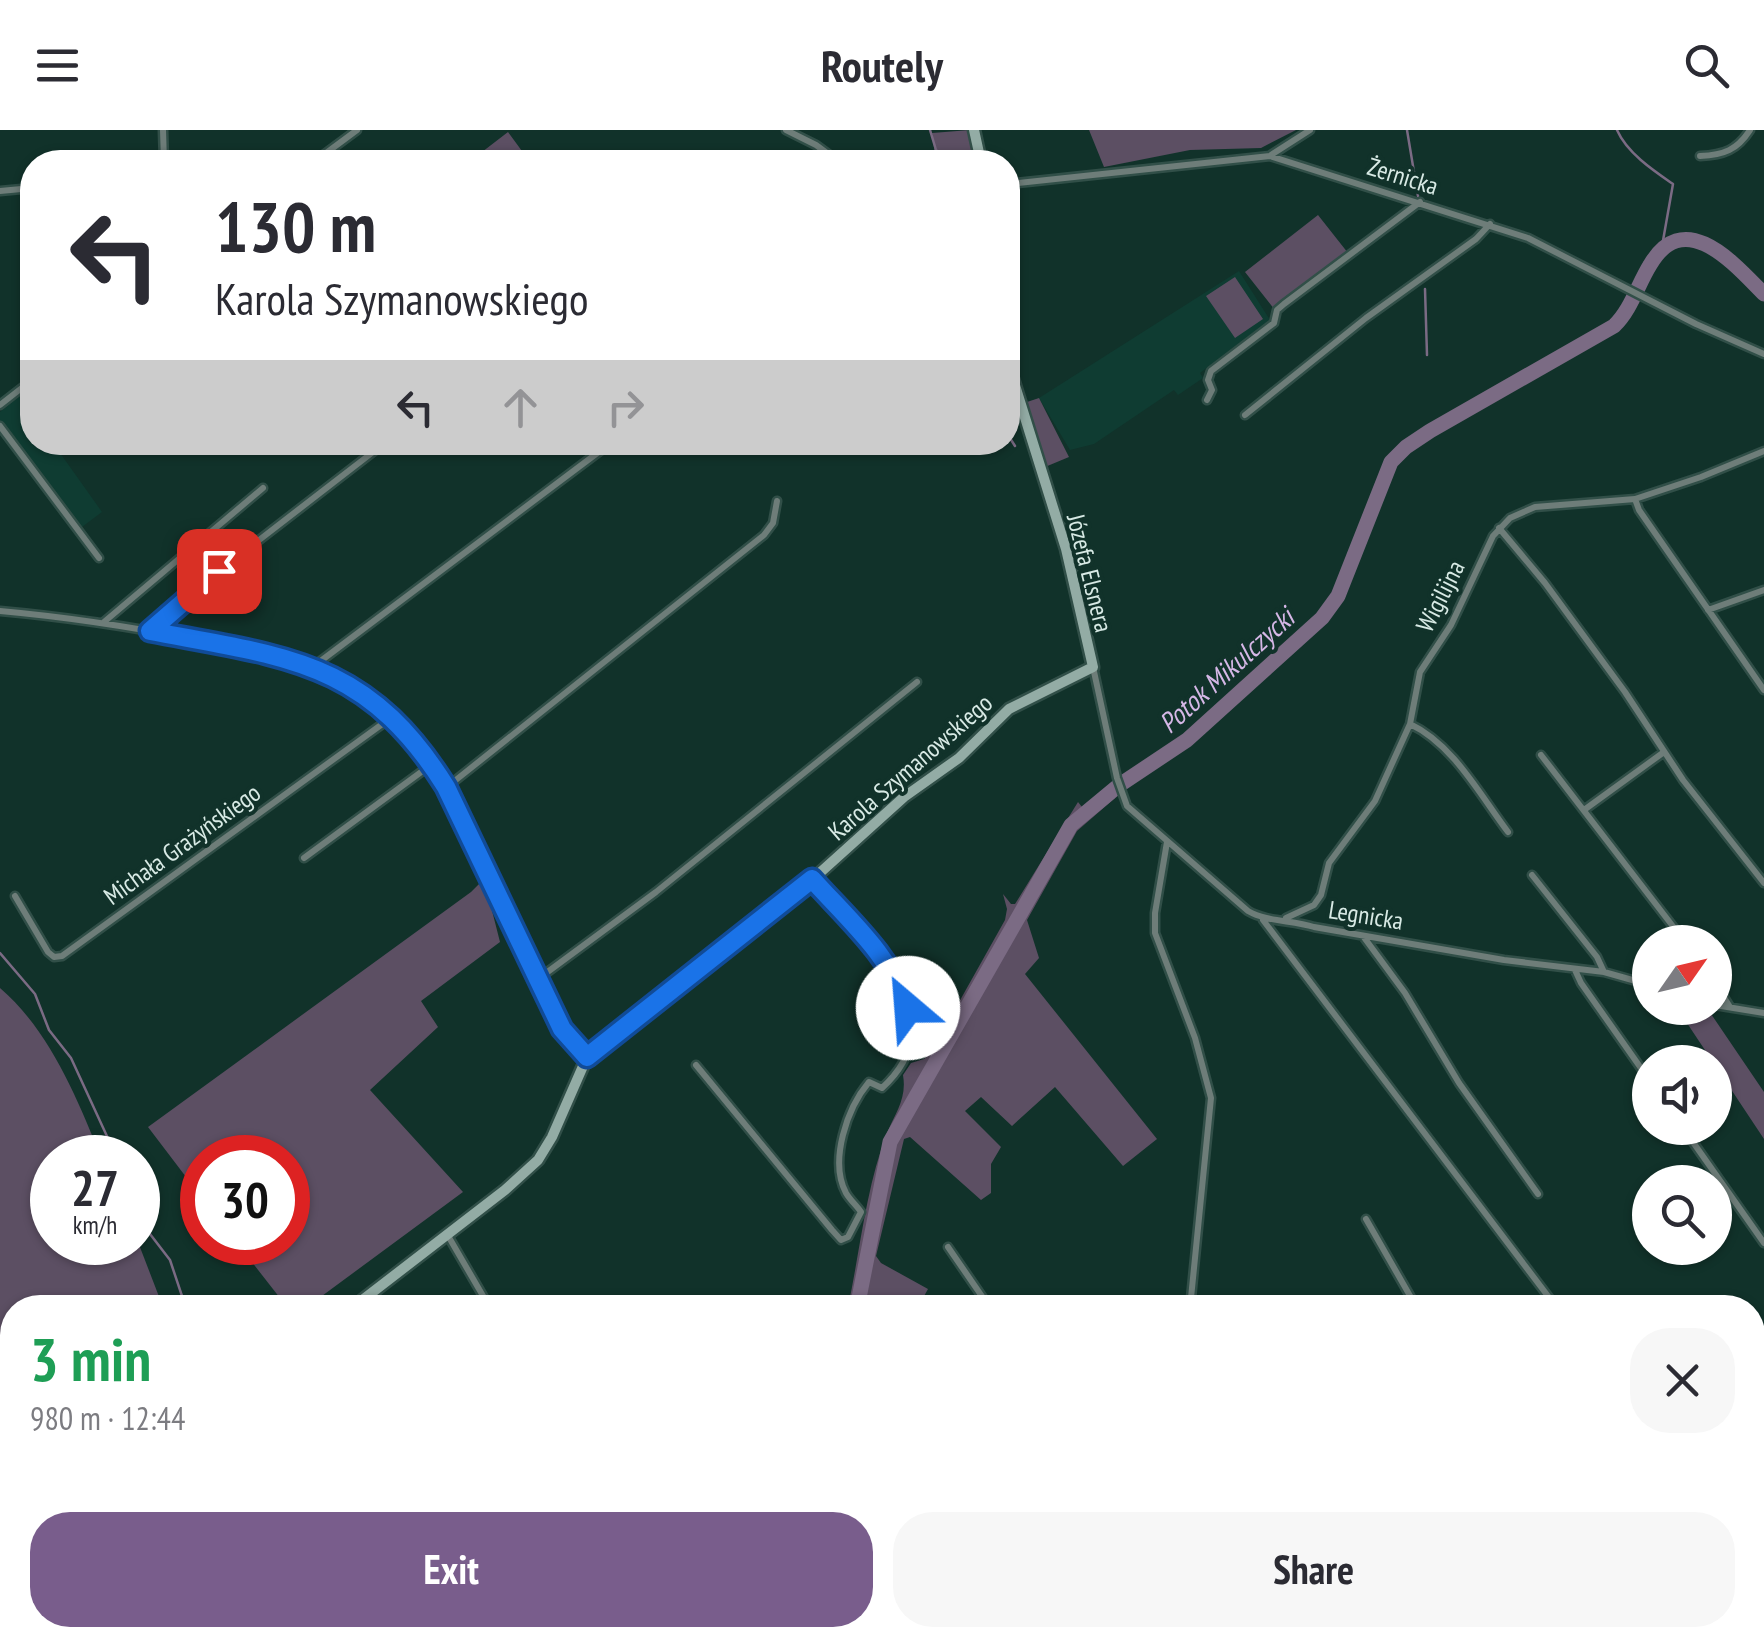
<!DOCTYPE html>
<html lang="en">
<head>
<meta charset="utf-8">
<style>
	body { margin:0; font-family:"PT Sans Narrow",sans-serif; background:#f7f7f7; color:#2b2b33; height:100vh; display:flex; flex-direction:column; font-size:38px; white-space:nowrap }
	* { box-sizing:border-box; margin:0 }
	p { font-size:32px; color:#7c7c81 }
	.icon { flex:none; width:55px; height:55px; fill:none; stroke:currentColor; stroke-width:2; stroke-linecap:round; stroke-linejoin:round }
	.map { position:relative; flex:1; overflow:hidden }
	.sheet { position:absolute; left:0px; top:1165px; width:1765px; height:352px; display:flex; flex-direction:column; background:#fff; border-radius:40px 40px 0 0; box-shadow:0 2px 8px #0004 }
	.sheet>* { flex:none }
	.top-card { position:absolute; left:20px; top:20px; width:1000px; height:305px; border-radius:40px; box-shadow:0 2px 8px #0004; background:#fff; color:#2b2b33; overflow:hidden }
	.needle { width:65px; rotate:56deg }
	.controls { position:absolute; left:1632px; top:795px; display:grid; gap:20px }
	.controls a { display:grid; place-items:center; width:100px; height:100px; border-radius:50%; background:#fff; box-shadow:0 2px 8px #0004; font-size:50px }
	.speed { position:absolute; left:30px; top:1005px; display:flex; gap:20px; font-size:50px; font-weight:700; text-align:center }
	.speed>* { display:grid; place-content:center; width:130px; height:130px; border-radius:50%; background:#fff; box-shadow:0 2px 8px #0004; line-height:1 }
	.speed small { font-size:25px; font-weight:400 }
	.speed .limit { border:15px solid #d22; background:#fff; color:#111 }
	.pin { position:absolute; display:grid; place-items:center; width:85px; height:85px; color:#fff; margin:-42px; border-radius:20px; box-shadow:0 5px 15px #0006 }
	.me { position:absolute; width:110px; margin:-55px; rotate:333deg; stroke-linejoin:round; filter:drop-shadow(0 0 8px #0008) }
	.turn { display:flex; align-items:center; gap:35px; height:210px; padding:0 30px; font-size:45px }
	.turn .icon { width:130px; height:130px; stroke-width:2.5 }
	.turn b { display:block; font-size:70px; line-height:85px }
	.lanes { display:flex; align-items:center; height:95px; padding:0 30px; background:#0003; justify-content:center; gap:50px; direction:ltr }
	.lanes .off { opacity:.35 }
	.round { display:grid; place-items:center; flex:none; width:105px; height:105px; border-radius:40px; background:#f7f7f7 }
	.head { display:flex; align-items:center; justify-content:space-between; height:170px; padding:0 30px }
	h1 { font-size:60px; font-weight:700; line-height:75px; color:#1e9e55 }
	.cta { display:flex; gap:20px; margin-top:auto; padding:20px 30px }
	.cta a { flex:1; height:115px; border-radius:40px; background:#795d8c; color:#fff; font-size:40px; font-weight:700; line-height:115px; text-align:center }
	.cta a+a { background:#f7f7f7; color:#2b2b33 }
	header { display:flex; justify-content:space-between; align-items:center; height:130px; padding:0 30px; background:#fff; font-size:45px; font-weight:700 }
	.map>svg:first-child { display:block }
	.built { fill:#0f3c32 }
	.green { fill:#5c4f63 }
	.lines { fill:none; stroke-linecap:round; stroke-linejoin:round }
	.stream { stroke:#7b6b84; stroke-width:2.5 }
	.river { stroke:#7b6b84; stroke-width:15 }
	.street-casing { stroke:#314f48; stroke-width:11 }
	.secondary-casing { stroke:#314f48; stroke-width:15 }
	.street { stroke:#6e7d79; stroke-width:6 }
	.secondary { stroke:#93aca5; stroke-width:10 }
	.route-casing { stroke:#114b97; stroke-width:25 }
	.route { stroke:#1a73e8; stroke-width:18 }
	.labels { text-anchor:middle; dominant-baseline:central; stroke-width:8; stroke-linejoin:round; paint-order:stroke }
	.street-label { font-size:25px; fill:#d8eae5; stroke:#11322a }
	.water-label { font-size:28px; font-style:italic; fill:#d5b7e6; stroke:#11322a }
</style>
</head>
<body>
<header><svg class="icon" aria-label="menu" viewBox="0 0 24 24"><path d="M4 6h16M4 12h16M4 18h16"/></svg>Routely<svg class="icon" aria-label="search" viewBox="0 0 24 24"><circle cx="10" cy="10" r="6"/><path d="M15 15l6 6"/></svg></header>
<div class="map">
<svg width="1764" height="1517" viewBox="0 0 1764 1517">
	<rect width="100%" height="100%" fill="#11322a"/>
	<path class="built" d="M 1239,141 L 1270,190 L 1200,243 L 1203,248 L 1178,265 L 1174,260 L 1094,314 L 1070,320 L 1039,268 Z
		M 20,266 L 32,284 L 32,312 L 53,313 L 102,382 L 78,400 L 0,293 L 0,282 Z"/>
	<path class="green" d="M 970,0 L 977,32 L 936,32 L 932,3 Z
		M 1089,0 L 1296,0 L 1261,18 L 1190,20 L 1104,37 Z
		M 508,2 L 530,32 L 469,32 Z
		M 1318,85 L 1348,123 L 1275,180 L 1245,142 Z
		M 1235,147 L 1263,189 L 1235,208 L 1206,166 Z
		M 1039,268 L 1069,327 L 1045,337 L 1024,273 Z
		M 1111,654 L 1115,668 L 1077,701 L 1027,790 L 1039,828 L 1025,844 L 1157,1009 L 1123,1036 L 1055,957 L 1012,996 L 981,967 L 965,981 L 1001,1017 L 991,1034 L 991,1063 L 981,1070 L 910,1007 L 904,1009 L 876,1126 L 881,1133 L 928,1159 L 918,1177 L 848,1177 C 860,1121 866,1057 887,1003 C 896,982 907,968 903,945 L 911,933 L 924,929 L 931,922 L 1005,790 L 1007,779 L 1003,764 L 1011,774 L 1015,774 L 1078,672 L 1082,677 Z
		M 484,749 L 500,812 L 421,871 L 438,897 L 370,960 L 463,1062 L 307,1177 L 287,1177 L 237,1113 L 288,1112 L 288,1028 L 202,1028 L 202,1068 L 148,997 L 471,762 Z
		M 0,858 C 50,901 77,968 101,1027 L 52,1028 L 52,1112 L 138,1112 L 163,1177 L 12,1178 L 12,1394 L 0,1401 Z
		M 1677,878 L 1707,878 L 1764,962 L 1764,1009 Z
		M 1764,1199 L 1764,1511 L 1732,1517 L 1610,1517 L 1613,1505 L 1752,1505 L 1752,1207 Z
		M 12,1408 L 12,1505 L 385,1505 L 389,1517 L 0,1517 L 0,1415 Z
		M 951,1505 L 1026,1505 L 1015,1517 L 969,1517 Z
		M 1069,1505 L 1240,1505 L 1245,1517 L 1064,1517 Z"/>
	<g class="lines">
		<path class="stream" d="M 930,0 L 936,20 L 949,32
			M 1407,0 L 1418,66
			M 1617,0 C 1627,23 1654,41 1673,54 L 1661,122
			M 1425,159 L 1427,225
			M 1008,305 L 1015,316
			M 1129,645 L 1131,648
			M 0,823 L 35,864 L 49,900 L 71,928 L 117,1028
			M 138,1075 L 150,1104 L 170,1130 L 186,1178
			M 0,1358 L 12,1351
			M 348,1505 L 350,1517
			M 1032,1517 L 1040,1505
			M 1057,1517 L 1065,1505"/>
		<path class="river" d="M 857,1178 L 890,1012 L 1071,695 L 1118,656 L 1187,610 L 1322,488 L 1338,466 L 1391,332 L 1406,317 L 1430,301 L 1614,196 C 1631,180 1638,154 1650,135 C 1685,75 1736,136 1764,164
			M 775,1517 L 779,1505"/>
		<g class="street-casing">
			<path id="street" d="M 163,0 L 164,32
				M 786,0 L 816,15 L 839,32
				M 1271,25 L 1310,0
				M 1700,26 C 1724,25 1737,20 1750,0
				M 314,32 L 357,0
				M 1008,54 L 1270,26 L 1528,108 L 1696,194 L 1764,224
				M 0,61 L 32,58
				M 1207,270 L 1212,260 L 1208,250 L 1211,241 L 1274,193 L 1277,180 L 1284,174 L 1420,72
				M 0,275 L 32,250
				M 1245,285 L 1366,188 L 1476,109 L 1490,94
				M 0,296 L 99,428
				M 1635,369 L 1639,380 L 1764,560
				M 1499,398 L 1545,453 L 1625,562 L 1683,650 L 1764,753
				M 1708,480 L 1764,460
				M 0,481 C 67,487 132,497 199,510 C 252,521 305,529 353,557 C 394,581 422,618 447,657 L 561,899 L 587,927
				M 104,492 L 263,358
				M 151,500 L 219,441 L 386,312
				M 314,536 L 612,312
				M 1093,537 L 1117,648 L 1127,676 L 1248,781 C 1267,792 1291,790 1314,797 L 1504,830 L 1604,842 L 1650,855
				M 1410,594 C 1453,614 1480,665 1508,702
				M 1541,625 L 1685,812
				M 447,657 L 764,405 L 773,393 L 777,371
				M 1584,680 L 1664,622
				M 1167,712 L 1155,783 L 1155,803 L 1195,908 L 1211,968 L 1190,1178
				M 304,728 L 432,634
				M 1532,745 L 1597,827 L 1604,842
				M 15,766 L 48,822 L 54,827 L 62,826 L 392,587
				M 1286,788 L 1314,775 L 1321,765 L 1329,733 L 1375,671 L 1410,594 L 1420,542 L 1451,495 L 1493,406 L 1510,388 L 1535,377 L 1635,369 L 1701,347 L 1764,321
				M 1263,790 L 1557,1178
				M 1363,806 L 1405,863 L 1459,953 L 1538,1064
				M 1575,840 L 1581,853 L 1650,951
				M 538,849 L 656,762 L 917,552
				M 1715,853 L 1730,877
				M 1715,875 L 1764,883
				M 696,935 L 832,1100 L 841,1110 L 848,1107 L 861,1082 C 857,1076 850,1070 846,1063 C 829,1031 847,978 869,952 L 882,958 C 919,924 919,890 895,847 L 813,750
				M 1683,998 L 1764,1113
				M 1366,1089 L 1417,1178
				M 447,1104 L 490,1178
				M 948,1117 L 990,1178
				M 706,1505 L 715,1517
				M 1049,1517 L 1055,1505"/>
		</g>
		<g class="secondary-casing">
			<path id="secondary" d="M 974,0 L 981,32
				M 352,1178 L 505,1060 L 538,1030 L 552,1007 L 587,927 L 602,913 L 813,749 L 904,667 L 959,628 L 1009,579 L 1093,537 L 1066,419 L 1008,233
				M 0,1405 L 12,1397"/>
		</g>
		<use href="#street" class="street"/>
		<use href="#secondary" class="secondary"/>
	</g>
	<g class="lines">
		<g class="route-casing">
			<path id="route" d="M 219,441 L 150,501 C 286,527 367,530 446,657 L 562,899 L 587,927 L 812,749 C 847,788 892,827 908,878"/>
		</g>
		<use href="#route" class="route"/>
	</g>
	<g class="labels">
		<g class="street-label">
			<text transform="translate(1403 46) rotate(17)">Żernicka</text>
			<text transform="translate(1090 443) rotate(76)">Józefa Elsnera</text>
			<text transform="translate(1440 466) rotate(-63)">Wigilijna</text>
			<text transform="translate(910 637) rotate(-41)">Karola Szymanowskiego</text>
			<text transform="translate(182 714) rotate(-36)">Michała Grażyńskiego</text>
			<text transform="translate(1366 785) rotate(9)">Legnicka</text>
		</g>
		<g class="water-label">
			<text transform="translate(1226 540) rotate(-42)">Potok Mikulczycki</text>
		</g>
	</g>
</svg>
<div class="controls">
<a><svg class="needle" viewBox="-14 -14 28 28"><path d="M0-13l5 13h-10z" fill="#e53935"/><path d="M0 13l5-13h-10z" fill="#7c7c81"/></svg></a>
<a><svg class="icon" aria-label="sound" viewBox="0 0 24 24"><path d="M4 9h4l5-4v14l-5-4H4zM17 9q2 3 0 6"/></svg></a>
<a><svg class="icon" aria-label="search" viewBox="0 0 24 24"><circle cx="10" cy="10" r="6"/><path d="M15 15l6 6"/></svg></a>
</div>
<div class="speed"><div>27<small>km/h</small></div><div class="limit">30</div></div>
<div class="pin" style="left:219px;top:441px;background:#d93025"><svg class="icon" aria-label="arrive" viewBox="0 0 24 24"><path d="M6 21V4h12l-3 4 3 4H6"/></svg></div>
<svg class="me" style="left:908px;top:878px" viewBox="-20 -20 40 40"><circle r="19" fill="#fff"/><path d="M0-13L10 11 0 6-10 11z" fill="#1a73e8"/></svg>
<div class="top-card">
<div class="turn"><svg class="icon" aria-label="left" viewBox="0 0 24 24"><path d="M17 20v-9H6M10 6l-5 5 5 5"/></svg><div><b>130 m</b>Karola Szymanowskiego</div></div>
<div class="lanes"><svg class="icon" aria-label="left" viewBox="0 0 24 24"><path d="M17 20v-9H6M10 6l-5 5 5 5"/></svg><svg class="icon off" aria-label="ahead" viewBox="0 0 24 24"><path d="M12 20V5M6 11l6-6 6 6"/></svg><svg class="icon off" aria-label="right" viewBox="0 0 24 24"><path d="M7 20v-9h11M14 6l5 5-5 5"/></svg></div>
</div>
<section class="sheet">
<div class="head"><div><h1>3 min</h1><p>980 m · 12:44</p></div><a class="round"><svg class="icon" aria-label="close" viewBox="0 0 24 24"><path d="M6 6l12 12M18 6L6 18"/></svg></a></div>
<div class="cta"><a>Exit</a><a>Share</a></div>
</section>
</div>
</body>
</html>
